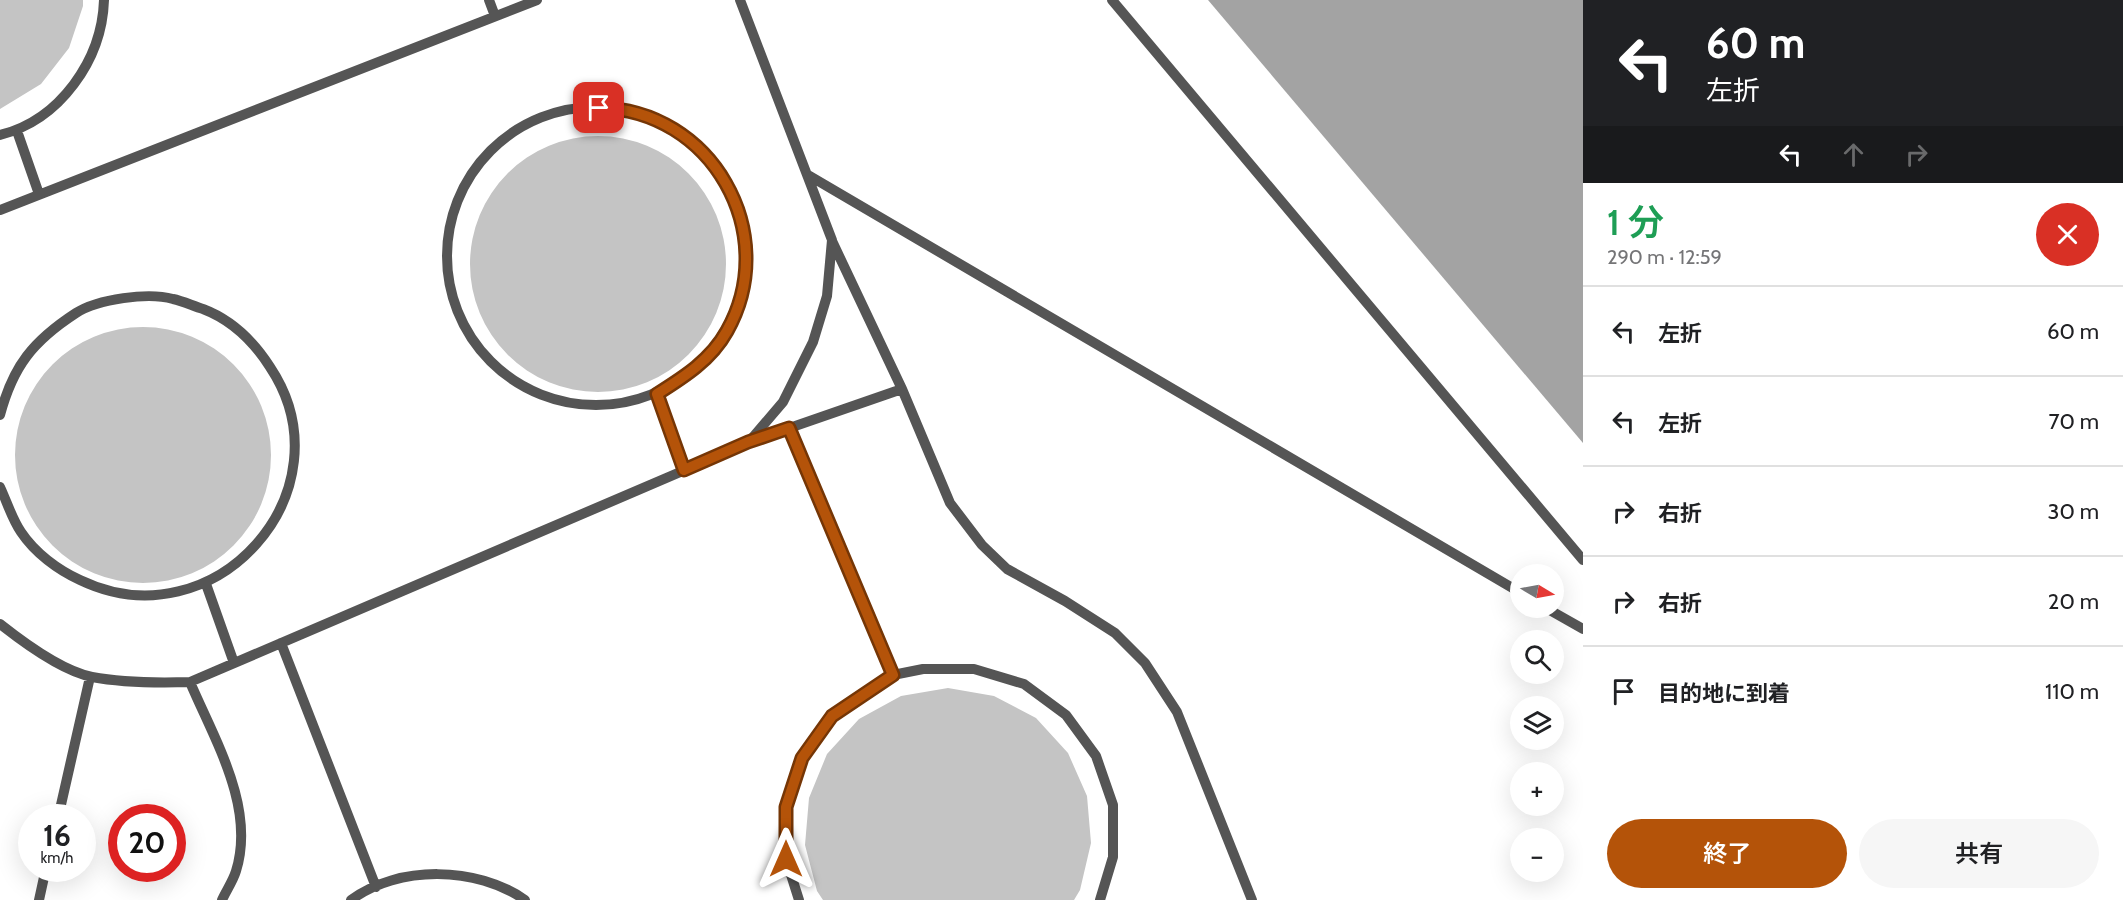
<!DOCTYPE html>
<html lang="ja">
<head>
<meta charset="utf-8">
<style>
	body { margin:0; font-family:Cabin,"Noto Sans JP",sans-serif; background:#f6f6f6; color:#202124; height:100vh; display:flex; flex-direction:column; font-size:22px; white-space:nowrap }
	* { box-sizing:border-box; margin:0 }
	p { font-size:20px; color:#757577 }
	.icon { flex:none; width:33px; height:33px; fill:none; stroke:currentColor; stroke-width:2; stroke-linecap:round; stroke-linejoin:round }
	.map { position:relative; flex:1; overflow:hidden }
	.side { display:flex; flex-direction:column; background:#fff; width:540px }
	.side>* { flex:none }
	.guide { background:#202124; color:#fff; overflow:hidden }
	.needle { width:39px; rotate:100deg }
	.buttons { position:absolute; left:1510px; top:564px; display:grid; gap:12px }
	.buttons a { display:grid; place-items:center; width:54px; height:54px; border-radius:50%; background:#fff; box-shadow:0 6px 24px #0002; font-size:30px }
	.speed { position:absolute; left:18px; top:804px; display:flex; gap:12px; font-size:30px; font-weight:700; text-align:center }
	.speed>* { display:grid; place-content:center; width:78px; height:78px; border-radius:50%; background:#fff; box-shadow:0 6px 24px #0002; line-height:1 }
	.speed small { font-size:15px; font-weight:400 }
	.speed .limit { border:9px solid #d22; background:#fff; color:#111 }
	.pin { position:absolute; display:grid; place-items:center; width:51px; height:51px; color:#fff; margin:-26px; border-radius:12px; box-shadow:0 3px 9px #0006 }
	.me { position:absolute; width:66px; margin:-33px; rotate:0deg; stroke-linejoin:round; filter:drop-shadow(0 0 4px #0008) }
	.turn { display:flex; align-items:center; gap:21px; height:126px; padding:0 24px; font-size:27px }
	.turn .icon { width:78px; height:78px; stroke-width:2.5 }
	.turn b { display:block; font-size:42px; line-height:51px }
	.lanes { display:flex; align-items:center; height:57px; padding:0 24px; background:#0003; justify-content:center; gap:30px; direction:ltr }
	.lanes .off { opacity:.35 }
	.round { display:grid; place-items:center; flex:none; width:63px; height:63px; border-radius:32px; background:#f6f6f6 }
	.head { display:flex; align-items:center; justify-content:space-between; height:102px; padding:0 24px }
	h1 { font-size:36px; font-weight:600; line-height:45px; color:#1e9e55 }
	.action { display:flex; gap:12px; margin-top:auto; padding:12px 24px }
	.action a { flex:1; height:69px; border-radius:36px; background:#b45309; color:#fff; font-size:24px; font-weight:600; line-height:69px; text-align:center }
	.action a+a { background:#f6f6f6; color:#202124 }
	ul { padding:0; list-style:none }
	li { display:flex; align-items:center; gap:18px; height:90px; padding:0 24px; border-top:2px solid #e0e0e0 }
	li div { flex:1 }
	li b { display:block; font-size:22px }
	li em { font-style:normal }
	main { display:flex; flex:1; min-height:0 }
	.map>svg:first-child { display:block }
	.water { fill:#a3a3a3 }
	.building { fill:#c4c4c4 }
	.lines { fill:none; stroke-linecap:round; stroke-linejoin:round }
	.service { stroke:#555; stroke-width:10 }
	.route-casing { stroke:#753606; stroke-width:15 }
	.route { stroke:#b45309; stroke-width:10 }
</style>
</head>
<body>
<main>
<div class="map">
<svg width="1583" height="900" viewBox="0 0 1583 900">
	<rect width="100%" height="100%" fill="#fff"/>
	<path class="water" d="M 1208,0 L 1583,0 L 1583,443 Z"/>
	<path class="building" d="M 0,0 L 83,0 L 83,6 L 69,48 L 41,84 L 0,109 Z
		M470 264a128 128 0 1 1 256 0a128 128 0 1 1-256 0Z
		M15 455a128 128 0 1 1 256 0a128 128 0 1 1-256 0Z
		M 948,688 L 994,696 L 1036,718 L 1068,753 L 1087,796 L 1091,843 L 1080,890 L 1074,900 L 823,900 L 817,891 L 805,845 L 809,798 L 827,754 L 859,719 L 901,696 Z"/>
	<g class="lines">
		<path class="service" d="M 489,0 L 495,16
			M 1112,0 L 1583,560
			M447 256a149 149 0 1 1 298 0a149 149 0 1 1-298 0Z
			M 17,131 L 39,194
			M 0,135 C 60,120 102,60 104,0
			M 808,175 L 1521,593
			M 0,210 L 537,0
			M 832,241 L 902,389 L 950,503 L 982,545 L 1007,569 L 1065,601 L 1115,633 L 1145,663 L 1177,712 L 1252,900
			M 657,394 L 684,470
			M 0,415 C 13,366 33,341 76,313 C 98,299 148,292 173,299 C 183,301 193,306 203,309 C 232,320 254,342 270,367 C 352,490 215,645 80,580 C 58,570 35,553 21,532 C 12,519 7,502 0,487
			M 789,428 L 893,675
			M 749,442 L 902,389
			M 206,584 L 234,663
			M 1546,608 L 1583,629
			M 0,624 C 24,643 62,671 92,677 C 124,683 158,683 190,682 L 748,443 L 783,402 L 813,342 L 827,296 L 832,240 L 740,0
			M 281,643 L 376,887
			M 190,682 C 214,739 256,807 236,871 C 233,881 226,891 222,900
			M 58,818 L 90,677
			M 39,900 L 46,868
			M 351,900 C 398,865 477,866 525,900
			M 799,900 L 786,859 L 786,807 L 802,758 L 832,716 L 893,675 L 923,669 L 974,669 L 1024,684 L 1066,715 L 1096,756 L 1113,805 L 1113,857 L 1100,900"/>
	</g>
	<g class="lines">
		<g class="route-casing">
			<path id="route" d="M 599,108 C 711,109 782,233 727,331 C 711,360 684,377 657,394 L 684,470 L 748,442 L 789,428 L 893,675 L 832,716 L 802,758 L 786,807 L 786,859"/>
		</g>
		<use href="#route" class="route"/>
	</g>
</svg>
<div class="buttons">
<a><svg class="needle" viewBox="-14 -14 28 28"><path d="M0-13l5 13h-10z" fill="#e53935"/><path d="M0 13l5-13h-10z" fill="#757577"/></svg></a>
<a><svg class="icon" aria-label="search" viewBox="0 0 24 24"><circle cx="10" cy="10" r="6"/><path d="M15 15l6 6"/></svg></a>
<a><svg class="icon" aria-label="layers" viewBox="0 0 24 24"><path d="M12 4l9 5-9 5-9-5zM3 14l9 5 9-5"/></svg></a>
<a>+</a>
<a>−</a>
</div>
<div class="speed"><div>16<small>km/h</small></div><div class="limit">20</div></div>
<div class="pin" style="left:599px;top:108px;background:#d93025"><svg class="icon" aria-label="arrive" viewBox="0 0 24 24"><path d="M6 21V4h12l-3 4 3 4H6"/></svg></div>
<svg class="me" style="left:786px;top:859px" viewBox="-20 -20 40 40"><path d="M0-17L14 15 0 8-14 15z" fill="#b45309" stroke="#fff" stroke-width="4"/></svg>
</div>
<section class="side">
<div class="guide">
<div class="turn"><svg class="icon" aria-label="left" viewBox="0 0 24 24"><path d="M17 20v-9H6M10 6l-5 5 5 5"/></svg><div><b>60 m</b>左折</div></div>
<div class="lanes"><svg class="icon" aria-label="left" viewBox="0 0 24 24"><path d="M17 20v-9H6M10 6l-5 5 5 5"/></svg><svg class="icon off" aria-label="ahead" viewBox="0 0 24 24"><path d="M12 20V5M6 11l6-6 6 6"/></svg><svg class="icon off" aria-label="right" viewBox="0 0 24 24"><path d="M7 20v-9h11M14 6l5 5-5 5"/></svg></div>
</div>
<div class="head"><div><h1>1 分</h1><p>290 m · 12:59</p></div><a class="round" style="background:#d93025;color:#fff"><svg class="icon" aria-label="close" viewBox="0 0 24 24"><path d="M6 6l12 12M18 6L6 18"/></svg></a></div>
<ul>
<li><svg class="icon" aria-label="left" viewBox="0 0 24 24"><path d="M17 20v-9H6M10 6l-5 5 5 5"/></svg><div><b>左折</b></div><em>60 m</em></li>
<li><svg class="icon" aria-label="left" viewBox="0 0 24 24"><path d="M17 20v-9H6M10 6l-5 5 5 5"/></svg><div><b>左折</b></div><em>70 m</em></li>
<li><svg class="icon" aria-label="right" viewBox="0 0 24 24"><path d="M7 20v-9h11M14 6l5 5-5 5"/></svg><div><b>右折</b></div><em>30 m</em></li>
<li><svg class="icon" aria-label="right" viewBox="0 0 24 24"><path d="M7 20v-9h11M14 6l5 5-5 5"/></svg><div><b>右折</b></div><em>20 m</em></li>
<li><svg class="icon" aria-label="arrive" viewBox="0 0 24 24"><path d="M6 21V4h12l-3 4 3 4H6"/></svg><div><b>目的地に到着</b></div><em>110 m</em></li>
</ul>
<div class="action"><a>終了</a><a>共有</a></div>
</section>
</main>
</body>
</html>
